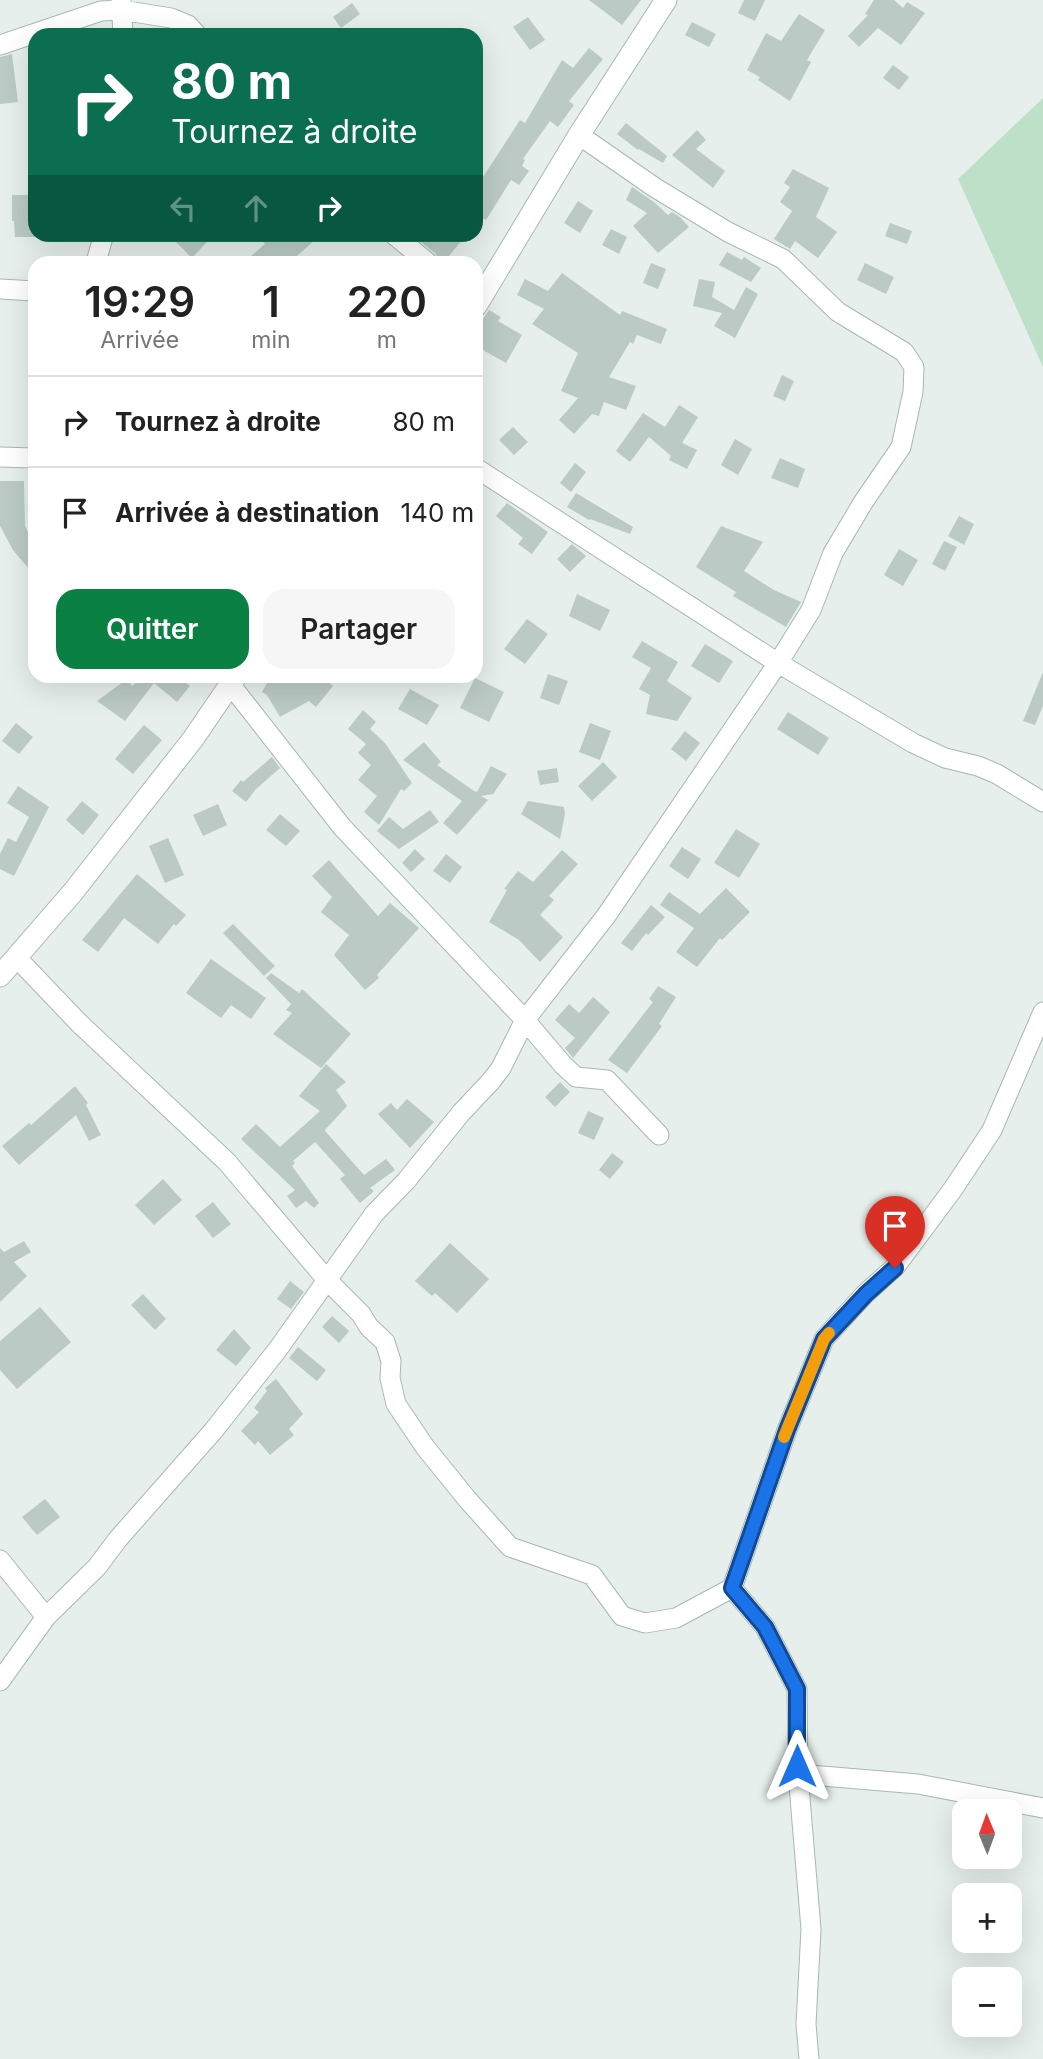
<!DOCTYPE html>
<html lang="fr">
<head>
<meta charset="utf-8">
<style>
	body { margin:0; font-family:Inter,sans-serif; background:#f6f6f6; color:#222; height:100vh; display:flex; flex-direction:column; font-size:26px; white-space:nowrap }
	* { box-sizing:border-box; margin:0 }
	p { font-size:23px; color:#767676 }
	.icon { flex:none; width:38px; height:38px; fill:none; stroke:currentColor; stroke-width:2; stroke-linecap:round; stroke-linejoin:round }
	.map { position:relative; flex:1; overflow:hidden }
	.details { position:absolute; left:28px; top:256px; width:455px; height:427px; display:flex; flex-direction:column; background:#fff; border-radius:21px; box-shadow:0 7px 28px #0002 }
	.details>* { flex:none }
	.banner { position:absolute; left:28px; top:28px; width:455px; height:214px; border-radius:21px; box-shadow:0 7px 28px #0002; background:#0b6e4f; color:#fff; overflow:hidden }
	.needle { width:46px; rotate:359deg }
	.controls { position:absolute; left:952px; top:1799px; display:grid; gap:14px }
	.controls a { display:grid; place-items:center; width:70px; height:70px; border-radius:14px; background:#fff; box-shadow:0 7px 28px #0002; font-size:35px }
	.pin { position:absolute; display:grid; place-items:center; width:60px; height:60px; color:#fff; margin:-72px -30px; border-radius:50% 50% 50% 0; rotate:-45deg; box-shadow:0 0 7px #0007 }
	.pin .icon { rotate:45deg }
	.me { position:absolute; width:77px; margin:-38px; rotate:0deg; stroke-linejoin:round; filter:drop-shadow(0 0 5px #0008) }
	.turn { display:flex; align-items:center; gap:24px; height:147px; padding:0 28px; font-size:32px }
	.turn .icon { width:91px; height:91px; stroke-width:2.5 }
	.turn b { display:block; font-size:49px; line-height:60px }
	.lanes { display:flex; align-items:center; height:66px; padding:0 28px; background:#0003; justify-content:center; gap:35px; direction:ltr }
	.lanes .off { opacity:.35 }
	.eta { display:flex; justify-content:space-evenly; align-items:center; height:119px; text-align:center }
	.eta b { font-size:42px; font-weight:600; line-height:49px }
	.action { display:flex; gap:14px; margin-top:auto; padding:14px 28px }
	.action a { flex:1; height:80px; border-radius:21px; background:#0b8043; color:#fff; font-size:28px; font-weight:600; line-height:80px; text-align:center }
	.action a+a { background:#f6f6f6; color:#222 }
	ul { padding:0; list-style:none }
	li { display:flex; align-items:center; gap:21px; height:91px; padding:0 28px; border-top:2px solid #e0e0e0 }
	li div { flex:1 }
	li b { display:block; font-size:26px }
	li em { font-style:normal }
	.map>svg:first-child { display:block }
	.green { fill:#bfe0c8 }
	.building { fill:#bbcac4 }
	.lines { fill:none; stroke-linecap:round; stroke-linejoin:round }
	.minor-casing { stroke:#a8b8b2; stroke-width:21 }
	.tertiary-casing { stroke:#a8b8b2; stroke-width:23 }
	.minor { stroke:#fff; stroke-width:19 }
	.tertiary { stroke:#fff; stroke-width:21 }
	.route-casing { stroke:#114b97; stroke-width:18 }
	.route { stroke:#1a73e8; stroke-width:12 }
	.slow { stroke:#f59e0b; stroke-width:12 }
</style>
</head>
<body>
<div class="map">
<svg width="1043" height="2059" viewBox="0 0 1043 2059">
	<rect width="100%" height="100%" fill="#e6efeb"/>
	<path class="green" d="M 1043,98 L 1043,367 L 958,179 Z"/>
	<path class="building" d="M 589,0 L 641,0 L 622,25 Z
		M 744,0 L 765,0 L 755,21 L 738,13 Z
		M 874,0 L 894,0 L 903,8 L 907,2 L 925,13 L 901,45 L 878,28 L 859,47 L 848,36 L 868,15 L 865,14 Z
		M 352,3 L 360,14 L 341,28 L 333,17 Z
		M 799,14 L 825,30 L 807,60 L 811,62 L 790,101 L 758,80 L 760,77 L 747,70 L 766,33 L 781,41 Z
		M 528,17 L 545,40 L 530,50 L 513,27 Z
		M 692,22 L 716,34 L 709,47 L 685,35 Z
		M 589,48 L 603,59 L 569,101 L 574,105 L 558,127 L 550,121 L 523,159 L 525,160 L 522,166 L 529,171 L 519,185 L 511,180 L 486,220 L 476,214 L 476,173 L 483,177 L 520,120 L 525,123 L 562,60 L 573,68 Z
		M 12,54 L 18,102 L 0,104 L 0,57 Z
		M 893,65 L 909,77 L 899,90 L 883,78 Z
		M 626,123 L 667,156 L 663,163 L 639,149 L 638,150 L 617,134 Z
		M 697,130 L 706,140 L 696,149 L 725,171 L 713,188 L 672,155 Z
		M 793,169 L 829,188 L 816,217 L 837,232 L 818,258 L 795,241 L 790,249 L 774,239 L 792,211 L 780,202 L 790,187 L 784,183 Z
		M 632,187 L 654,202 L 668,215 L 672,212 L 680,217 L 689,227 L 658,253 L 633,226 L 647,213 L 626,200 Z
		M 12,195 L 35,195 L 35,237 L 15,237 L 14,221 L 12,221 Z
		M 578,201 L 593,211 L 580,233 L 564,223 Z
		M 890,223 L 912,231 L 907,244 L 885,236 Z
		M 611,229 L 627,237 L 619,254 L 602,245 Z
		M 168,234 L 214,234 L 192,258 Z
		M 256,234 L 322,234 L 290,262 L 244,262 L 265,244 Z
		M 427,234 L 467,234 L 444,262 L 439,260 L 435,253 L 421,242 Z
		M 727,252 L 742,260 L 744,257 L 761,268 L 751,282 L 719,265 Z
		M 651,263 L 666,269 L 658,289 L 643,283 Z
		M 865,263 L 894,277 L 886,294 L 857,280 Z
		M 562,273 L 620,315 L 622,311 L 667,329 L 661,344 L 637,335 L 633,344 L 630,342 L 609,377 L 636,386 L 626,410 L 604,402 L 599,416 L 592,414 L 574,434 L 559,420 L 578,398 L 561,391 L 578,353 L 532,324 L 544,309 L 517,295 L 525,279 L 548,291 Z
		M 699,279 L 715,282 L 712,297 L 734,310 L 746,287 L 758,294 L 735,338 L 714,326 L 722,313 L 693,306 Z
		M 489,310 L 501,317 L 498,321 L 522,335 L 506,363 L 476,346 L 476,329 Z
		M 782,375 L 794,381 L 785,401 L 773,396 Z
		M 679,405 L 698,417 L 682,443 L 697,450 L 687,469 L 669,460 L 671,456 L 649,437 L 630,462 L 616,451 L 643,413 L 665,427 Z
		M 513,427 L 528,442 L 514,455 L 499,440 Z
		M 735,439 L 752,449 L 738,475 L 721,465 Z
		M 780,458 L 805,469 L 798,488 L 771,478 Z
		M 575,463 L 586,472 L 571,492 L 560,483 Z
		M 0,481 L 24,481 L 25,526 L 35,546 L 35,576 L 13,550 L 0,526 Z
		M 576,493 L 633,527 L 630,534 L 590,519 L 589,520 L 567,507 Z
		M 507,503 L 548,532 L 532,554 L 518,544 L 523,538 L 496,516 Z
		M 959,516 L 974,524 L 964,545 L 948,536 Z
		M 721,526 L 763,542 L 744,571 L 774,590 L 801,602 L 786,627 L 733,596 L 736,592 L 696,567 Z
		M 944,541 L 957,547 L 945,571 L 932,564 Z
		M 572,544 L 586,556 L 570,572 L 557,559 Z
		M 899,549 L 918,560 L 903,586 L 884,575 Z
		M 577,594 L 610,610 L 600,631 L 569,616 Z
		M 527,619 L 548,634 L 525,664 L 504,649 Z
		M 642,641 L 678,662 L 667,681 L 692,698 L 677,721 L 646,714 L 650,695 L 639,689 L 651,668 L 632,657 Z
		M 705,644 L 733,661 L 719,683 L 691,666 Z
		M 1043,672 L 1043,706 L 1035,725 L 1023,721 Z
		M 548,674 L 568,681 L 559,705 L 540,698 Z
		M 145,676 L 177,676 L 190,686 L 177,702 L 154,683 L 125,721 L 97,701 L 127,679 L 132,686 Z
		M 271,676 L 320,676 L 333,686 L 316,707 L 309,701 L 280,717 L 267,695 L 262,692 Z
		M 475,678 L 504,692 L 489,722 L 460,708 Z
		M 410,689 L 439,705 L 427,725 L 398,709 Z
		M 363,710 L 376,722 L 370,729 L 385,743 L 412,783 L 404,791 L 401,789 L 379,825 L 364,812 L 377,796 L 358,780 L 371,765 L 358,753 L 366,744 L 348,729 Z
		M 788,712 L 829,738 L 818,755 L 777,729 Z
		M 16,723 L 33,737 L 19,754 L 2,741 Z
		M 590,723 L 611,731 L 600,760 L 579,752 Z
		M 144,725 L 162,740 L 133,774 L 115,759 Z
		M 685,731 L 700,743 L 686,761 L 671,749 Z
		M 424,742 L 441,762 L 437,765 L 474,791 L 477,792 L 491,766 L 507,774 L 493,794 L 481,796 L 488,800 L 457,835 L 443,823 L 462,801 L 403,760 Z
		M 272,757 L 280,768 L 256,789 L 246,802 L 232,791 L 241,780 L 243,782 Z
		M 603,762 L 617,777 L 592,801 L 578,786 Z
		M 557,768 L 559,782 L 540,785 L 537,771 Z
		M 18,786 L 49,807 L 14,876 L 0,869 L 0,854 L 8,838 L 16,842 L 29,817 L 7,803 Z
		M 82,801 L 99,815 L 83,835 L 66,820 Z
		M 528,801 L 564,807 L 565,814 L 560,839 L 521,814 Z
		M 218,804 L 227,825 L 203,836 L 193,815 Z
		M 430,810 L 439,822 L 399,849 L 377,831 L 389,817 L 403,829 Z
		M 280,814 L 300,831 L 286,846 L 266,830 Z
		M 736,829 L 760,844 L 739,878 L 714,863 Z
		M 168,838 L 184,875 L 165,883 L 149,846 Z
		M 682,847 L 701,859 L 688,879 L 669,866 Z
		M 415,849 L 425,859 L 411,872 L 402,863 Z
		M 562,850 L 578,864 L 549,896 L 554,900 L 540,915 L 563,937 L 540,962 L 519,940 L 489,922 L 507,890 L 504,889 L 518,871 L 533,882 Z
		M 446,854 L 462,867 L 450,883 L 433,871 Z
		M 329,860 L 378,916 L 390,903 L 419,928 L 377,975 L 379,978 L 365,990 L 334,955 L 349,935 L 321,912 L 332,897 L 312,876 Z
		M 137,874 L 186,915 L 176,926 L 174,924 L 158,944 L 124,918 L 98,952 L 82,940 Z
		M 726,888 L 750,912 L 722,940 L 720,938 L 697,967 L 676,952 L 694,928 L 660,905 L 669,892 L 700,914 Z
		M 651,905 L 665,917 L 648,935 L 646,933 L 632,951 L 621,943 Z
		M 233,924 L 275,966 L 264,976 L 223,933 Z
		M 211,959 L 266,998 L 251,1019 L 231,1005 L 221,1018 L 186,993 Z
		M 271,973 L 299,993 L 302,989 L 351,1034 L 321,1068 L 273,1034 L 292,1013 L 286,1010 L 291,1004 L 266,978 Z
		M 658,986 L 676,997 L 659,1024 L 662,1026 L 627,1073 L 608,1060 L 653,1002 L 649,999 Z
		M 593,997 L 610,1012 L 573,1058 L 565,1048 L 575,1038 L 555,1020 L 569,1004 L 579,1013 Z
		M 326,1064 L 346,1082 L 336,1090 L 347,1106 L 325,1130 L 326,1132 L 364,1175 L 386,1159 L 395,1170 L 370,1188 L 374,1191 L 360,1203 L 340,1179 L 345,1175 L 315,1142 L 293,1161 L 295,1163 L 292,1166 L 319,1203 L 314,1208 L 306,1201 L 296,1208 L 287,1196 L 295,1190 L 241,1139 L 256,1124 L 280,1147 L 320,1111 L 299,1096 Z
		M 560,1082 L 570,1092 L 555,1107 L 545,1097 Z
		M 75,1086 L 88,1103 L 86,1105 L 101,1135 L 89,1141 L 76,1115 L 19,1165 L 2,1146 L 29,1123 L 31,1125 Z
		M 407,1099 L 434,1122 L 410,1148 L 378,1114 L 391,1103 L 397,1110 Z
		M 588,1111 L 604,1118 L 594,1140 L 578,1133 Z
		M 612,1153 L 624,1162 L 610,1179 L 599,1170 Z
		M 163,1179 L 182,1200 L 154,1225 L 135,1205 Z
		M 213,1202 L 231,1224 L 213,1238 L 195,1216 Z
		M 24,1241 L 31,1252 L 14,1262 L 27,1276 L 0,1302 L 0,1248 L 4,1252 Z
		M 450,1243 L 489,1279 L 457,1313 L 435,1293 L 432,1296 L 415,1281 Z
		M 290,1281 L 304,1292 L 291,1309 L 277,1299 Z
		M 143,1294 L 166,1319 L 155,1330 L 131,1305 Z
		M 40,1307 L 71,1342 L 17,1389 L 0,1370 L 0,1341 Z
		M 332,1316 L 349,1331 L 339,1343 L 322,1327 Z
		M 234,1329 L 251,1348 L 236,1366 L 216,1350 Z
		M 298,1347 L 326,1370 L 317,1381 L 289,1358 Z
		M 276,1379 L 303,1414 L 289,1429 L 294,1435 L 270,1455 L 258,1441 L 255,1445 L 241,1431 L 259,1412 L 254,1408 L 267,1391 L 265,1388 Z
		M 45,1499 L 60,1517 L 37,1535 L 22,1517 Z"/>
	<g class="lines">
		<g class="minor-casing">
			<path id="minor" d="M 121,0 L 123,35
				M 0,45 L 101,11 L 121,10 L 171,18 L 188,25 L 197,35
				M 579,135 L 654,187 L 728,232 L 783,259 L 838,312 L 904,352 L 914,367 L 913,392 L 901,447 L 864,501 L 833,553 L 811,610 L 778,663 L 913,743 L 945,758 L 978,766 L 997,774 L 1043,802
				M 393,234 L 427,262
				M 96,262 L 104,234
				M 0,289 L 35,291
				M 0,457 L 35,458
				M 230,684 L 342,827 L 525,1020 L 563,1065 L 576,1077 L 607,1080 L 659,1135
				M 16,957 L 79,1023 L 227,1162 L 327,1280 L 361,1314 L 369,1327 L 385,1342 L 391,1361 L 390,1378 L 396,1404 L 425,1447 L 467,1499 L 510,1547 L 592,1575 L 622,1616 L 645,1623 L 676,1618 L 732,1588 L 765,1627 L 797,1689 L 798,1774 L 918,1784 L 1043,1808
				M 0,1560 L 46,1617
				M 732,1588 L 787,1430 L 824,1339 L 865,1294 L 895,1267 L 953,1189 L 992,1130 L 1043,1012
				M 0,1681 L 46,1617 L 97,1567 L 118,1539 L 214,1430 L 278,1349 L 374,1214 L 406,1181 L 461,1113 L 491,1081 L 501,1068 L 525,1020 L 606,916 L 778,663 L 476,468
				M 798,1774 L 811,1929 L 806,2024 L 809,2059"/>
		</g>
		<g class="tertiary-casing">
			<path id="tertiary" d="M 476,306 L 579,135 L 666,0
				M 0,976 L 73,892 L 193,739 L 236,676"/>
		</g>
		<use href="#minor" class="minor"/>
		<use href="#tertiary" class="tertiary"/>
	</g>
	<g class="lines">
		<g class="route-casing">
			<path id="route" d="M 797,1766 L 797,1689 L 765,1627 L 732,1588 L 787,1430 L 824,1339 L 866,1294 L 895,1268"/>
		</g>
		<use href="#route" class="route"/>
		<path class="slow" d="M 784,1437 L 824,1339 L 829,1333"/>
	</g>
</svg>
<div class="controls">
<a><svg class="needle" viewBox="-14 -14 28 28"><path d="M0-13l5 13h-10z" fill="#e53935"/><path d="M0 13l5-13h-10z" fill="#767676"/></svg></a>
<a>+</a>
<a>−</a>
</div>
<div class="pin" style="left:895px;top:1268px;background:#d93025"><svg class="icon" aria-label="arrive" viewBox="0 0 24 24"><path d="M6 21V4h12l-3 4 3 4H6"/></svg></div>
<svg class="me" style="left:797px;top:1766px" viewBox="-20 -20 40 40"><path d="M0-17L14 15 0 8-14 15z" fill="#1a73e8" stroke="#fff" stroke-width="4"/></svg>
<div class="banner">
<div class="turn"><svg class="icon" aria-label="right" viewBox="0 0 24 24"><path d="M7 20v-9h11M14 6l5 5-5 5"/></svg><div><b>80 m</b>Tournez à droite</div></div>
<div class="lanes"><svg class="icon off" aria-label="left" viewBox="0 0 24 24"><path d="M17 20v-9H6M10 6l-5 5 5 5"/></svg><svg class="icon off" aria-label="ahead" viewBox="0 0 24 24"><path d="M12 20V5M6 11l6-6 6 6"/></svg><svg class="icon" aria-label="right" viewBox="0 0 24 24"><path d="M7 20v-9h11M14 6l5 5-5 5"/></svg></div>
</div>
<section class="details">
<div class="eta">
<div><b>19:29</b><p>Arrivée</p></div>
<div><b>1</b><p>min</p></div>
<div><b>220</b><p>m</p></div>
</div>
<ul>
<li><svg class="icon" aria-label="right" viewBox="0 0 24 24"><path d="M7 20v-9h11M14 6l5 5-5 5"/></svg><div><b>Tournez à droite</b></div><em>80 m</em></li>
<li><svg class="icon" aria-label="arrive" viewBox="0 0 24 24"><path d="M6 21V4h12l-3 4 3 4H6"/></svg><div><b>Arrivée à destination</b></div><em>140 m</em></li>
</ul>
<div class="action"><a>Quitter</a><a>Partager</a></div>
</section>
</div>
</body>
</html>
